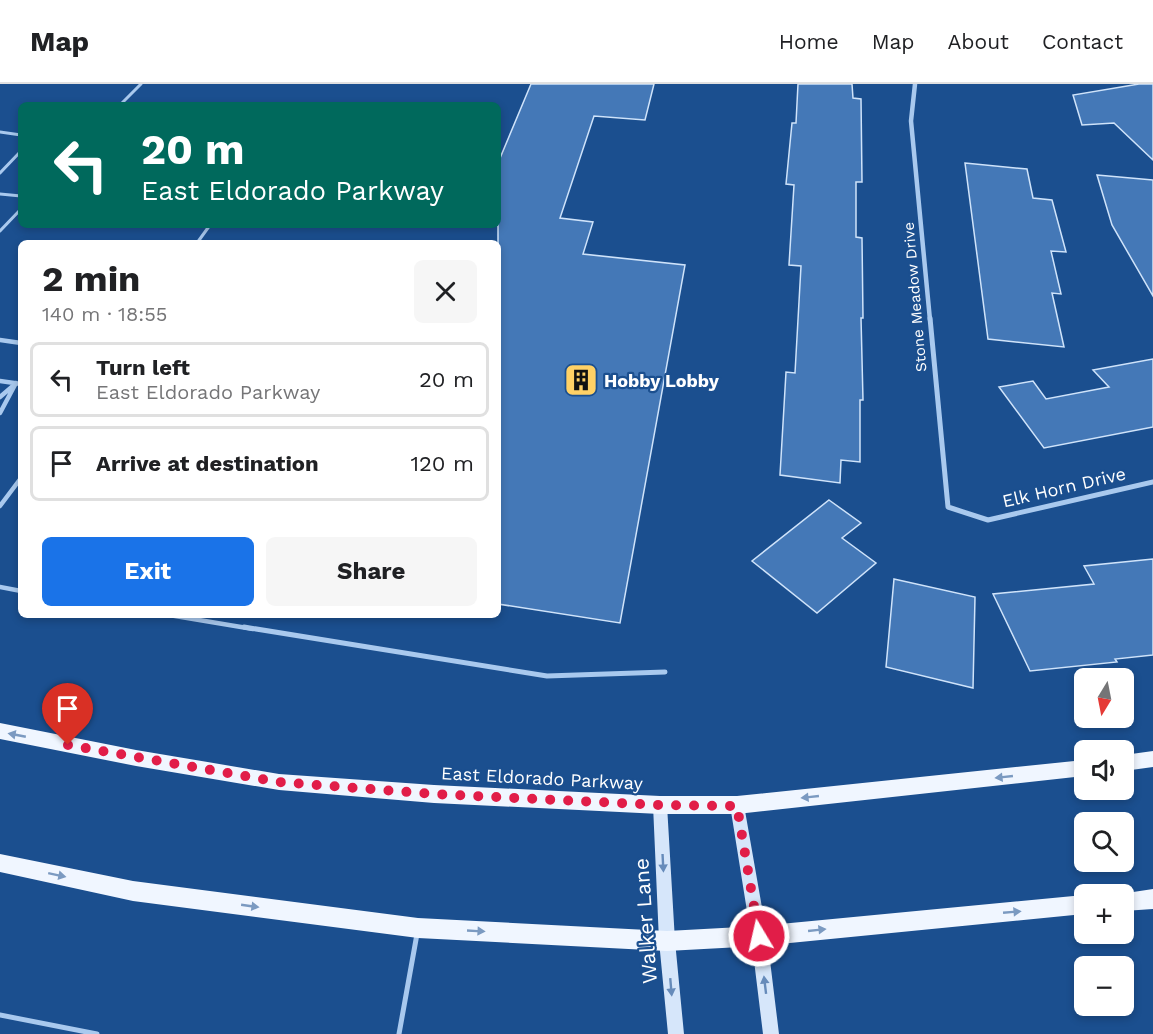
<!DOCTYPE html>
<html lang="en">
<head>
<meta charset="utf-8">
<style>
	body { margin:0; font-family:"Work Sans",sans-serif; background:#f6f6f6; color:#202124; height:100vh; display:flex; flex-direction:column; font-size:22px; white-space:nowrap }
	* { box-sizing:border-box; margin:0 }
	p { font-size:20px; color:#757577 }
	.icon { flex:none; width:33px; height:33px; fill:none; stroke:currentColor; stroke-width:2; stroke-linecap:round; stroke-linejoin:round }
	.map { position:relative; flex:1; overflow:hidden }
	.details { position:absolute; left:18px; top:156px; width:483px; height:378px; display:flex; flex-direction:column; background:#fff; border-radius:9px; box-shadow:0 3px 9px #0003 }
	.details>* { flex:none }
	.hud { position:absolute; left:18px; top:18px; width:483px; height:126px; border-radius:9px; box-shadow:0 3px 9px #0003; background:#00695c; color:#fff; overflow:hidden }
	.needle { width:39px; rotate:190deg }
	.fabs { position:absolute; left:1074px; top:584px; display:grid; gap:12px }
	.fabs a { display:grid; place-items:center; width:60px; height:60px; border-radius:9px; background:#fff; box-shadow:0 3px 9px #0003; font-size:30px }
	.pin { position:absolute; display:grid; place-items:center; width:51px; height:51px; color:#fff; margin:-62px -26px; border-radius:50% 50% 50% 0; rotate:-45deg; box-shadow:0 0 6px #0007 }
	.pin .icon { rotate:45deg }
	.me { position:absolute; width:66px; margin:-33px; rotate:351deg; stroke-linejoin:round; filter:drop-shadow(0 0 4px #0008) }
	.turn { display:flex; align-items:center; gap:21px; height:126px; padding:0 24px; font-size:27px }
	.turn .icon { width:78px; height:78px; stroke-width:2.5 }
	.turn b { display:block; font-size:42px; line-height:51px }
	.round { display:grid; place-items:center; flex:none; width:63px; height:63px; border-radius:9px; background:#f6f6f6 }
	.head { display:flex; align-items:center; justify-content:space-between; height:102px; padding:0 24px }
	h1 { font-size:36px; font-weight:700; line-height:45px }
	.cta { display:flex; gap:12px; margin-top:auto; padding:12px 24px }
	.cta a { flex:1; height:69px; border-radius:9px; background:#1a73e8; color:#fff; font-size:24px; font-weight:700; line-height:69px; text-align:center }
	.cta a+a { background:#f6f6f6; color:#202124 }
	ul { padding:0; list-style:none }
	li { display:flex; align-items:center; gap:18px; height:75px; margin:0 12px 9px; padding:0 12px; border:3px solid #e0e0e0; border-radius:9px }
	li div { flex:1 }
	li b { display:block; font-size:22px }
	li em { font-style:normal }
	header { display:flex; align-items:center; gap:36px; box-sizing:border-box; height:84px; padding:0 30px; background:#fff; border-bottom:2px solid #e0e0e0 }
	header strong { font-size:28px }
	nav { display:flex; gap:33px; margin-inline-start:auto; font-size:21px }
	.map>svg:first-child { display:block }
	.building { fill:#4478b7; stroke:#cfe3fa; stroke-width:1.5 }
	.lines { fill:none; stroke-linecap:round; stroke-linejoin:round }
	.lane-far2 { stroke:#a9c9ee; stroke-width:3 }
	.lane-far1 { stroke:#a9c9ee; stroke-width:4.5 }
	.lane { stroke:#a9c9ee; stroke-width:5 }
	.street-far1 { stroke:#a9c9ee; stroke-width:4.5 }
	.street { stroke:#a9c9ee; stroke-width:5 }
	.secondary { fill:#d6e6fa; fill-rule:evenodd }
	.primary { fill:#f0f6ff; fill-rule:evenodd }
	.oneway { fill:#7b9ac1 }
	.oneway2 { fill:#668bba }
	.route { stroke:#e11d48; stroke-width:10; stroke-dasharray:0 18 }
	.labels { text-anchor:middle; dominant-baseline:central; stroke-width:4.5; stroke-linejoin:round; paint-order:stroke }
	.far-street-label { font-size:15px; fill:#fff; stroke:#1b4f8f }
	.poi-label { font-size:18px; font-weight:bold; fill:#fff; stroke:#1b4f8f; text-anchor:start }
	.street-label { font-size:18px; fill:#fff; stroke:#1b4f8f }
	.near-street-label { font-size:21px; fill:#fff; stroke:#1b4f8f }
</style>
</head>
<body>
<header>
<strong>Map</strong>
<nav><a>Home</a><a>Map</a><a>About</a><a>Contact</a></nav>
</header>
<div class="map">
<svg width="1153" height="950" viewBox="0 0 1153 950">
	<rect width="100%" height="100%" fill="#1b4f8f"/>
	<path class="building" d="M 531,0 L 654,0 L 645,36 L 594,32 L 560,134 L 593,138 L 583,170 L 685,181 L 620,539 L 498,520 L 498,79 Z
		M 798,0 L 852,0 L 853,14 L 861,15 L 862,98 L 856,98 L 856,153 L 862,154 L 863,234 L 861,234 L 863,316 L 860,316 L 860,378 L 841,376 L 840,399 L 780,391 L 786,288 L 795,289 L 801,182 L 789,181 L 794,101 L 786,100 L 792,39 L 796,39 Z
		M 1139,0 L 1153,0 L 1153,76 L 1114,39 L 1082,41 L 1073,11 Z
		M 965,79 L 1027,85 L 1033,114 L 1052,116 L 1066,168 L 1051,167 L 1061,210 L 1052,209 L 1064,263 L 988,255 Z
		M 1097,91 L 1153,96 L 1153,212 L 1112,141 Z
		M 1153,275 L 1153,343 L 1044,364 L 999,303 L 1033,297 L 1046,315 L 1109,303 L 1093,286 Z
		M 829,416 L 861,439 L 842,454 L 876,479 L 817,529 L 752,477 Z
		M 1153,475 L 1153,571 L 1115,575 L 1117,578 L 1030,587 L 993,510 L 1094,500 L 1084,482 Z
		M 894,495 L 975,513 L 973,604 L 886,583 Z"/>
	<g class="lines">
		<path class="lane-far2" d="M 120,21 L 141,0
			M 0,48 L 21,51
			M 0,89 L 21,67
			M 0,110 L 21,112
			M 0,147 L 21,125
			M 197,159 L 210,141"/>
		<path class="lane-far1" d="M 0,256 L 21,259
			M 0,297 L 21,300
			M 0,313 L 14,301
			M 0,329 L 16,299
			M 0,422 L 21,394
			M 0,503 L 21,507
			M 169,531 L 253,545"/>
		<path class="lane" d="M 244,543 L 547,592 L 665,588
			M 0,931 L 97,950
			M 399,950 L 417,850"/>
		<path class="street-far1" d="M 915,0 L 911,37 L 930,236"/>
		<path class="street" d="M 930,234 L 948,423 L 988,436 L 1153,398"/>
		<path class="secondary" d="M 660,714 L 665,716 L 667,721 L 675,857 L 684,950 L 668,950 L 659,857 L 653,721 L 655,716 Z
			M 737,714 L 742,716 L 744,721 L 767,852 L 779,950 L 763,950 L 751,852 L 730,721 L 732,716 Z"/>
		<path class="primary" d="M 0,639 L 136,666 L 279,690 L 434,701 L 660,712 L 737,712 L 1084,676 L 1084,692 L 737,730 L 660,730 L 434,719 L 279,706 L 136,682 L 0,655 Z
			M 1153,667 L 1153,683 L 1124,687 L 1124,671 Z
			M 0,770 L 133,797 L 418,834 L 667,847 L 759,842 L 1084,811 L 1084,830 L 759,862 L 667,867 L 418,854 L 133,817 L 0,788 Z
			M 1153,805 L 1153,825 L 1124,827 L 1124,810 L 1120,810 Z"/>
	</g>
	<defs><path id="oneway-solid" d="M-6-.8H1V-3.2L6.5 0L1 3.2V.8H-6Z" transform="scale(1.5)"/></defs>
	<g class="oneway">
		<use href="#oneway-solid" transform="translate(17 651) rotate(-169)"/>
		<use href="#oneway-solid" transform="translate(1004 693) rotate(174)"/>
		<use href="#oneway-solid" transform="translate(810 713) rotate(174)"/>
		<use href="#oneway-solid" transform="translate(57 791) rotate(12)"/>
		<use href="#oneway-solid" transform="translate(250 822) rotate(8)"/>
		<use href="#oneway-solid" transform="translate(1012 828) rotate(-5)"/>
		<use href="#oneway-solid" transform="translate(817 846) rotate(-6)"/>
		<use href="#oneway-solid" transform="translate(476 847) rotate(3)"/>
	</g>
	<g class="oneway2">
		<use href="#oneway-solid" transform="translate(663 779) rotate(87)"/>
		<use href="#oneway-solid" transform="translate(765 901) rotate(-97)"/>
		<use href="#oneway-solid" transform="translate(671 903) rotate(85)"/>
	</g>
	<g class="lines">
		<path class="route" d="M 68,661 L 279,698 L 434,710 L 660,721 L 737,722 L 759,852"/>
	</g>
	<defs>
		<g id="building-square" transform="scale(1.725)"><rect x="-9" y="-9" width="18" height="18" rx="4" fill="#ffd166" stroke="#1b4f8f"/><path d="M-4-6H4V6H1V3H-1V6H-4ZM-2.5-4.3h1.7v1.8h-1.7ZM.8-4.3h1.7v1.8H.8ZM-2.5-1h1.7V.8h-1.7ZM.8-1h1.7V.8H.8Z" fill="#111"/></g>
	</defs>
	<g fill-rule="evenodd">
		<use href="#building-square" x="581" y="296"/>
	</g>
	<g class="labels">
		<g class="far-street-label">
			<text transform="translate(915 213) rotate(-95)">Stone Meadow Drive</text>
		</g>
		<g class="poi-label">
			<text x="604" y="296">Hobby Lobby</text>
		</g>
		<g class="street-label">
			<text transform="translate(1064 403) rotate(-13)">Elk Horn Drive</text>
			<text transform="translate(542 694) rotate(3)">East Eldorado Parkway</text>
		</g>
		<g class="near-street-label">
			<text transform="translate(645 837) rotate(-94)">Walker Lane</text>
		</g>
	</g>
</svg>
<div class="fabs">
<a><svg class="needle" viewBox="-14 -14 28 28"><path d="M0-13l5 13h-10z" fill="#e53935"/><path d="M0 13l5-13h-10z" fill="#757577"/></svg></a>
<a><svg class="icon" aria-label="sound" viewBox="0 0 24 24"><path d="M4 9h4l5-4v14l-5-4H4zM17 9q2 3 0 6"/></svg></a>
<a><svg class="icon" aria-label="search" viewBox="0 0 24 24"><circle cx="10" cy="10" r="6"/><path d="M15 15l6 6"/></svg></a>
<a>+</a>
<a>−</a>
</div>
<div class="pin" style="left:68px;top:661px;background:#d93025"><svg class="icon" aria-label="arrive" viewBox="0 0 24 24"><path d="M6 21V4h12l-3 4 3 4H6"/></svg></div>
<svg class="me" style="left:759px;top:852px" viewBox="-20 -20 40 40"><circle r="17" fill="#e11d48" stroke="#fff" stroke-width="3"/><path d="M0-11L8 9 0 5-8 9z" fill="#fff"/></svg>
<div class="hud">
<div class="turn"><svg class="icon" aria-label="left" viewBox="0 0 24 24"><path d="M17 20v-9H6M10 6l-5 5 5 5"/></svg><div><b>20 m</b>East Eldorado Parkway</div></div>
</div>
<section class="details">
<div class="head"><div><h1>2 min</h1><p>140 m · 18:55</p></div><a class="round"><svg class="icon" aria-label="close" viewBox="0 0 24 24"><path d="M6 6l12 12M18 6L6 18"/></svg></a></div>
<ul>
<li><svg class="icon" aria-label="left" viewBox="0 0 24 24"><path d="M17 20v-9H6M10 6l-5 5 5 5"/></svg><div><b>Turn left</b><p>East Eldorado Parkway</p></div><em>20 m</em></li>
<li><svg class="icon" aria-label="arrive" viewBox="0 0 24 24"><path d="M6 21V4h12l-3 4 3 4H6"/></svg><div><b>Arrive at destination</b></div><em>120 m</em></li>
</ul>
<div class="cta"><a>Exit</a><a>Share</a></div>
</section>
</div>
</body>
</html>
